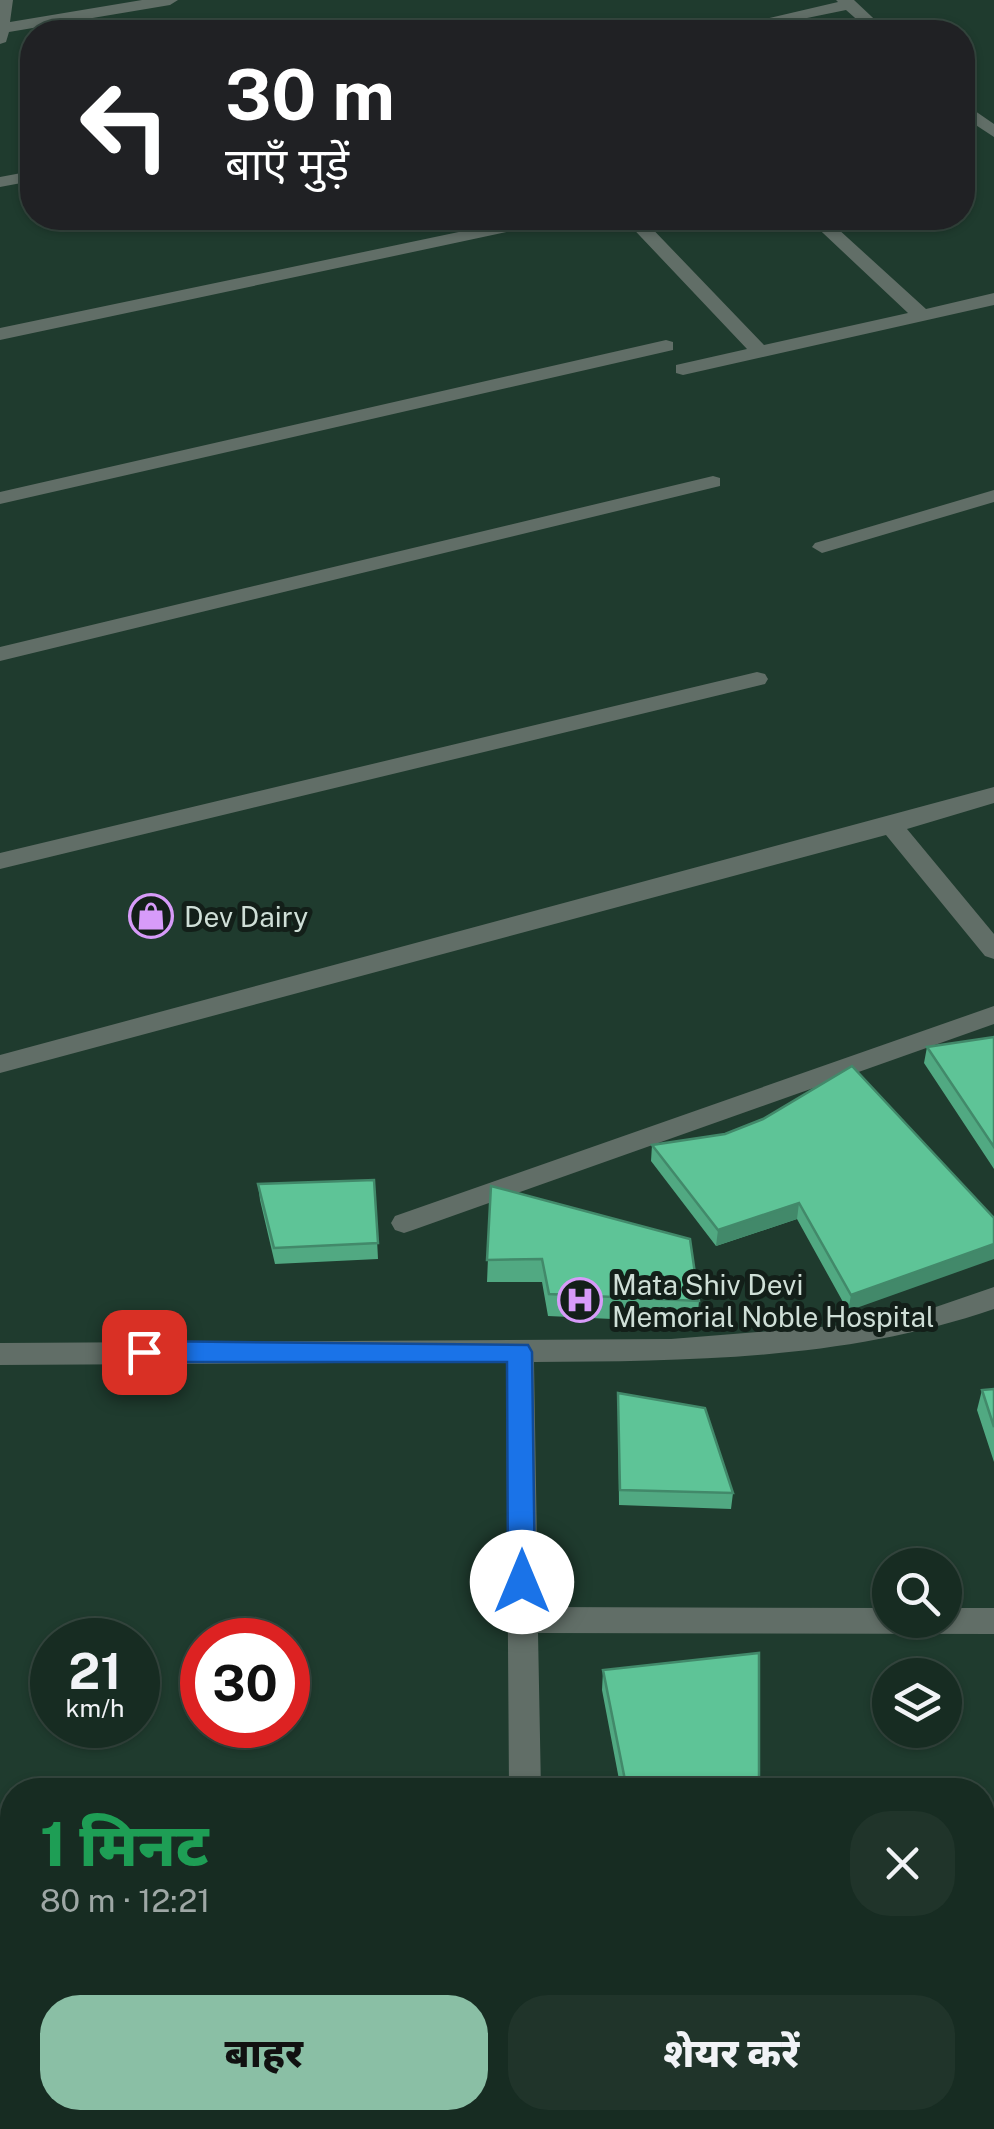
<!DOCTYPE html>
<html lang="hi">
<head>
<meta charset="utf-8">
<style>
	body { margin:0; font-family:"Public Sans","Noto Sans Devanagari",sans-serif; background:#20342a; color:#f1f3f6; height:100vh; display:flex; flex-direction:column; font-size:38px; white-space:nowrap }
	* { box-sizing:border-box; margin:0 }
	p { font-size:32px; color:#9ea7a5 }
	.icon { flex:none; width:55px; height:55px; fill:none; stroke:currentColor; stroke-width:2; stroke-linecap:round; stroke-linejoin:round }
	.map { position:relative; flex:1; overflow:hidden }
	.drawer { position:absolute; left:0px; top:1778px; width:995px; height:352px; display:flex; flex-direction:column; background:#172c22; border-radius:40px 40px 0 0; box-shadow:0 2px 8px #0004,0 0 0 2px #364840 }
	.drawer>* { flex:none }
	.top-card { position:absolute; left:20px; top:20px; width:955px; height:210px; border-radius:40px; box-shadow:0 2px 8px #0004,0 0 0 2px #364840; background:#202124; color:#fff; overflow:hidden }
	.buttons { position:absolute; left:872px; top:1548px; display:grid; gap:20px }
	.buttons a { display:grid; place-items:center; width:90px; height:90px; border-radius:50%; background:#172c22; box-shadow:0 2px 8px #0004,0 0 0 2px #364840; font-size:50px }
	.speed { position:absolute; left:30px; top:1618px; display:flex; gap:20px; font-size:50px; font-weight:700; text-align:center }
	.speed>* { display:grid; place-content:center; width:130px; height:130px; border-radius:50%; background:#172c22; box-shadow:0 2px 8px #0004,0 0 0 2px #364840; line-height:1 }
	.speed small { font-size:25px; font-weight:400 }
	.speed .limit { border:15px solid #d22; background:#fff; color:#111 }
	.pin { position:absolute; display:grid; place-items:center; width:85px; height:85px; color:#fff; margin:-42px; border-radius:20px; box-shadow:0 5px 15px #0006 }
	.me { position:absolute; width:110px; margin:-55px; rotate:0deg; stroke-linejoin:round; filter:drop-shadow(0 0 8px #0008) }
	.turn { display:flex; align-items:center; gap:35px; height:210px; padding:0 40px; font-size:45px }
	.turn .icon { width:130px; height:130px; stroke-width:2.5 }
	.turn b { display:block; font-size:70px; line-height:85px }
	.round { display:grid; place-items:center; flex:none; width:105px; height:105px; border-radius:40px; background:#20342a }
	.summary { display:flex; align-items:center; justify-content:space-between; height:170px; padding:0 40px }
	h1 { font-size:60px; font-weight:800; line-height:75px; color:#1e9e55 }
	.button { display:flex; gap:20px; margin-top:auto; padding:20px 40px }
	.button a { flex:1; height:115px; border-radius:40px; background:#8abfa5; color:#111; font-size:40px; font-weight:800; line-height:115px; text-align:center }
	.button a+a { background:#20342a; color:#f1f3f6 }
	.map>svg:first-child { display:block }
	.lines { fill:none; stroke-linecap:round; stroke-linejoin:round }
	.minor { fill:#616e67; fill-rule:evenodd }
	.wall { fill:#51a982 }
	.shaded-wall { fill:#42896a }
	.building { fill:#5ec497; stroke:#42896a; stroke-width:2.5 }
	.route { fill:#1a73e8; stroke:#114b97; stroke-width:2.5 }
	.labels { text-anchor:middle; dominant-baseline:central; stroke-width:10; stroke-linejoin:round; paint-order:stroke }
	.poi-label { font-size:28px; fill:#cfdfd7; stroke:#131f19; text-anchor:start }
</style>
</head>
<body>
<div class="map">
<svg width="994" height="2129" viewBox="0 0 994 2129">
	<rect width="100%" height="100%" fill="#1f3b2e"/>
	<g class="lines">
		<path class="minor" d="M 0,0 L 13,0 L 10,22 L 142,0 L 178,0 L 170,5 L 9,32 L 6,42 L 0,44 Z
			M 836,0 L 854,0 L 888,32 L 871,32 L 846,10 L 739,32 L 709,32 L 838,2 Z
			M 962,102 L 994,124 L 994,137 L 962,116 Z
			M 32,171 L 32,181 L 0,187 L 0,177 Z
			M 526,218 L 558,218 L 549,223 L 0,340 L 0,328 Z
			M 623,218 L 642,218 L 764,345 L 908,313 L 807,218 L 826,218 L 926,309 L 994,293 L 994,305 L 683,375 L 676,373 L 676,365 L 747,349 Z
			M 666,340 L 673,342 L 673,350 L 0,504 L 0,492 Z
			M 713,476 L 720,478 L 720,486 L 0,661 L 0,647 Z
			M 994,490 L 994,502 L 822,553 L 812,547 L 815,543 Z
			M 757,672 L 765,674 L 768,679 L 765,684 L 0,869 L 0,853 Z
			M 994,787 L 994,803 L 907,829 L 994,934 L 994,959 L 985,956 L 886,835 L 0,1073 L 0,1055 Z
			M 994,1006 L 994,1024 L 413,1230 L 404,1233 L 395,1230 L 391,1223 L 395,1216 Z
			M 994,1287 L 994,1309 C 845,1360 690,1361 534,1362 L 538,1607 L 890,1608 L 890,1620 L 945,1620 L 945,1608 L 994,1608 L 994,1634 L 538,1633 L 541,1790 L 509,1790 L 506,1362 L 0,1365 L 0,1343 L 671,1339 L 857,1324 L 927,1310 Z
			M 515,2118 L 549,2118 L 549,2129 L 515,2129 Z"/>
	</g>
	<path class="wall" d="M 994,1037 L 994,1169 L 924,1063 L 927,1047 Z
		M 652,1145 L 994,1218 L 848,1311 L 797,1219 L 716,1246 L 651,1161 Z
		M 374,1180 L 378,1259 L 275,1264 L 260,1200 L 258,1184 Z
		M 491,1186 L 699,1301 L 697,1323 L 548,1316 L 542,1282 L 487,1282 Z
		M 994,1389 L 994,1462 L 977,1410 L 982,1390 Z
		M 618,1393 L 733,1493 L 731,1509 L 619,1505 Z
		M 603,1670 L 759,1790 L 621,1790 L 602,1690 Z
		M 12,1883 L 12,2081 L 0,2080 L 0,1979 Z
		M 811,2118 L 938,2118 L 934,2129 L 813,2125 Z"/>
	<path class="shaded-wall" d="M 799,1203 L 797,1219 L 716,1246 L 718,1230 Z
		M 994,1244 L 994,1259 L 848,1311 L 851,1295 Z"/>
	<path class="building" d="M 994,1037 L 994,1147 L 927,1047 Z
		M 852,1066 L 994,1218 L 994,1244 L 851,1295 L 799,1203 L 718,1230 L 652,1145 L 725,1134 L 763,1119 Z
		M 374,1180 L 378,1243 L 274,1248 L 258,1184 Z
		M 491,1186 L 690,1239 L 699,1301 L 549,1294 L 542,1259 L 487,1260 Z
		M 994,1389 L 994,1427 L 982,1390 Z
		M 618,1393 L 705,1408 L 733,1493 L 620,1490 Z
		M 759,1653 L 759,1790 L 627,1790 L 603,1670 Z
		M 12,1883 L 12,2064 L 0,2063 L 0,1979 Z"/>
	<path class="route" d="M 144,1341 L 528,1345 L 532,1352 L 535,1582 L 531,1590 L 522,1594 L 512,1590 L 508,1582 L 507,1362 L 144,1362 L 135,1359 L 132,1352 L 135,1344 Z"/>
	<defs>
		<g id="shop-ring" transform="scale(2.25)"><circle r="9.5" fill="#131f19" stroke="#d79bf9" stroke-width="1.5"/><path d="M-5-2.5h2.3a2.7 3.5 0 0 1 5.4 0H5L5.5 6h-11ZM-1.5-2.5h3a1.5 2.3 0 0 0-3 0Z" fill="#d79bf9"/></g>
		<g id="hospital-ring" transform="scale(2.25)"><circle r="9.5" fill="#131f19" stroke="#d79bf9" stroke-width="1.5"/><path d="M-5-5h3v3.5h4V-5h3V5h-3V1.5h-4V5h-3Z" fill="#d79bf9"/></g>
	</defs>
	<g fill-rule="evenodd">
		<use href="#shop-ring" x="151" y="916"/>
		<use href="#hospital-ring" x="580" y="1300"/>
	</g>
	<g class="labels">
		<g class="poi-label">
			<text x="184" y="916">Dev Dairy</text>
			<text x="612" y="1284">Mata Shiv Devi<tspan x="612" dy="32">Memorial Noble Hospital</tspan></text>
		</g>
	</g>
</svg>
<div class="buttons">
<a><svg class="icon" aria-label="search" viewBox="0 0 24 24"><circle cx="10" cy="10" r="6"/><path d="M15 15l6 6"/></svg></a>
<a><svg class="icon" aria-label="layers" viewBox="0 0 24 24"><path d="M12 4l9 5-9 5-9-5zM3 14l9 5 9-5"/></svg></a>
</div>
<div class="speed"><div>21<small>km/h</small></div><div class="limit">30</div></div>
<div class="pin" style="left:144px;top:1352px;background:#d93025"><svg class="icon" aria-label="arrive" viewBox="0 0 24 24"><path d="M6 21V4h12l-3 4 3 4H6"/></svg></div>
<svg class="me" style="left:522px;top:1582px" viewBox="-20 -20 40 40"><circle r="19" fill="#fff"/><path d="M0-13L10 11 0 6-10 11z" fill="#1a73e8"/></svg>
<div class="top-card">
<div class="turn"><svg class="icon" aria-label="left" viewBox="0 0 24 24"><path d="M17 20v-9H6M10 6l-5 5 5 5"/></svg><div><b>30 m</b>बाएँ मुड़ें</div></div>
</div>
<section class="drawer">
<div class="summary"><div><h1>1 मिनट</h1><p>80 m · 12:21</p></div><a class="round"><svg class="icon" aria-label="close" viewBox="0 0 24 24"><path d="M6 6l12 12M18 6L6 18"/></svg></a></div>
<div class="button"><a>बाहर</a><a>शेयर करें</a></div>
</section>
</div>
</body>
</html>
